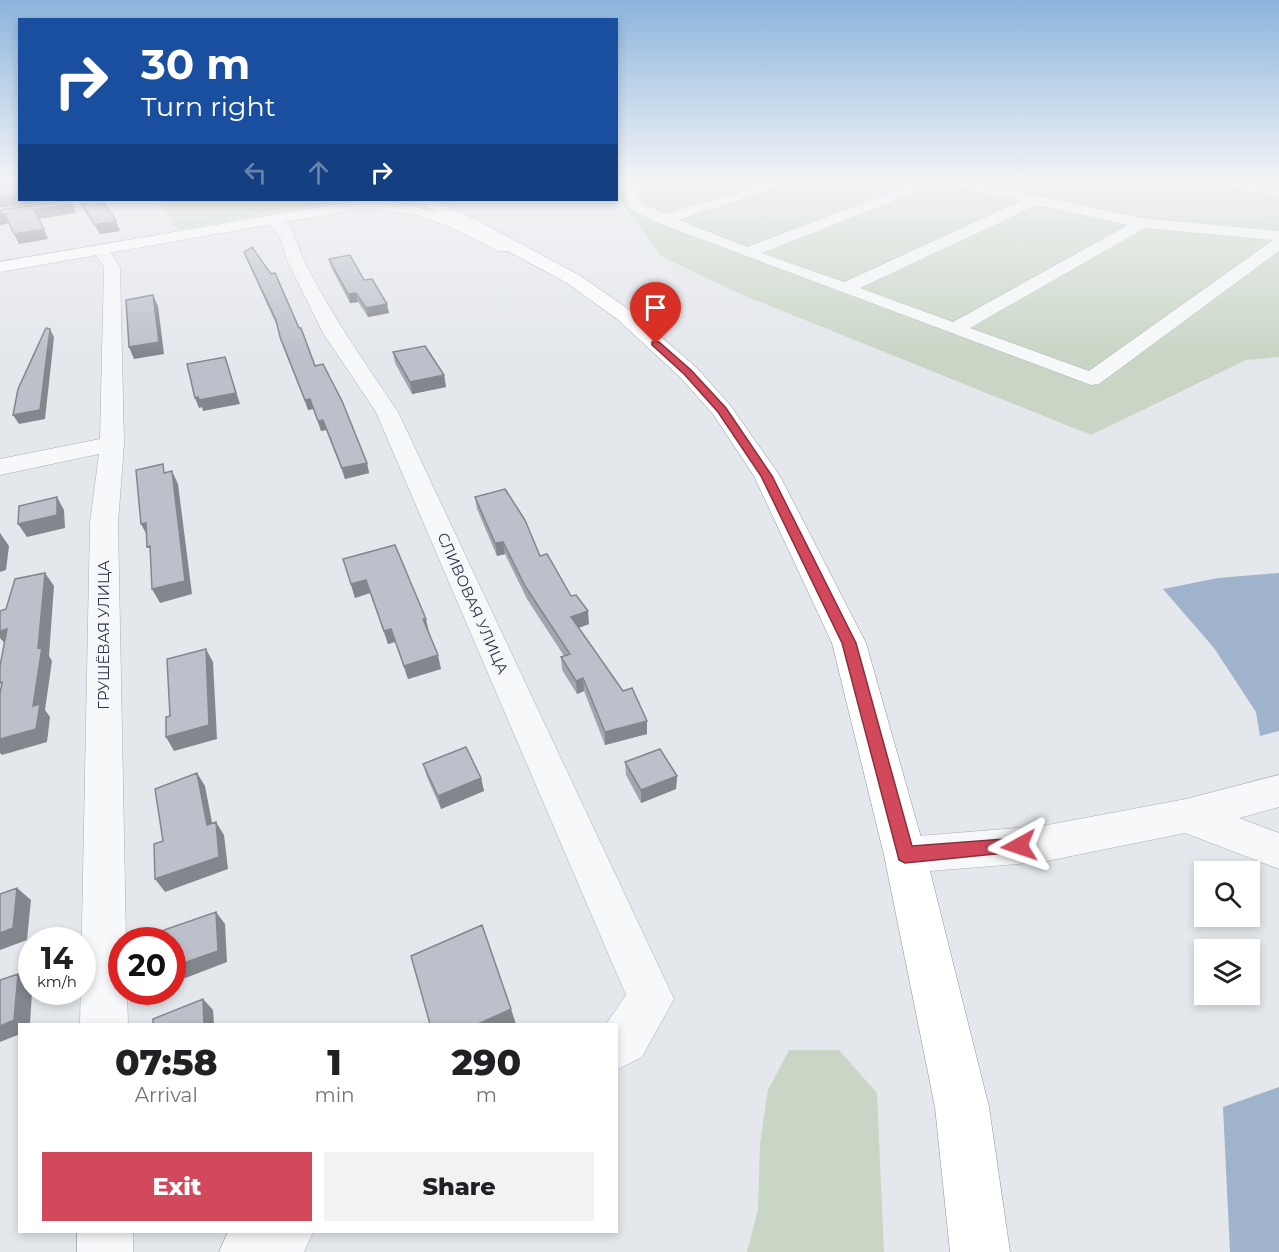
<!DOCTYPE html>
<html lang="en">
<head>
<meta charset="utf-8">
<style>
	body { margin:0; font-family:Montserrat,sans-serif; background:#f2f2f2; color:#202124; height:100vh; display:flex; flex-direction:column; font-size:22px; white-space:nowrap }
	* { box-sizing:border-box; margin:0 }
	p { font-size:20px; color:#757577 }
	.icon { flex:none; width:33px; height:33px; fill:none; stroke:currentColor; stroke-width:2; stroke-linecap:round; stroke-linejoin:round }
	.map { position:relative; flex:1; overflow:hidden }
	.panel { position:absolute; left:18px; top:1023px; width:600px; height:210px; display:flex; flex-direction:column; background:#fff; border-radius:0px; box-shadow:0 3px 9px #0003 }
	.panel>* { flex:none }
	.banner { position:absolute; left:18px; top:18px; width:600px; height:183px; border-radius:0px; box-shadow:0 3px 9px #0003; background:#1a4fa0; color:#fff; overflow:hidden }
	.tools { position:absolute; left:1194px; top:861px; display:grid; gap:12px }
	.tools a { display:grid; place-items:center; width:66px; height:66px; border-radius:0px; background:#fff; box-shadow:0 3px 9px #0003; font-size:30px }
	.speed { position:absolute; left:18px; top:927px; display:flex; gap:12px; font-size:30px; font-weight:700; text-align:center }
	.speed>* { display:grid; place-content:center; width:78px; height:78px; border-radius:50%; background:#fff; box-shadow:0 3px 9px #0003; line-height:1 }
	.speed small { font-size:15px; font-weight:400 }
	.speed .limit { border:9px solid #d22; background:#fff; color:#111 }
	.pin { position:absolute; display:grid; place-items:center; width:51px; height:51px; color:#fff; margin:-62px -26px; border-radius:50% 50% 50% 0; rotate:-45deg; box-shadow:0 0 6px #0007 }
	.pin .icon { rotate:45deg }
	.me { position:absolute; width:66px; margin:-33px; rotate:265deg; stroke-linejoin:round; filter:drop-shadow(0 0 4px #0008) }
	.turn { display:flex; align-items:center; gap:21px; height:126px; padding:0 24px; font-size:27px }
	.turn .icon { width:78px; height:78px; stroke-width:2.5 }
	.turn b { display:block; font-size:42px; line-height:51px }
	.lanes { display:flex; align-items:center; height:57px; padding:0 24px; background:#0003; justify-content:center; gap:30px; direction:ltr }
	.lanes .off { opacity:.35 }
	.eta { display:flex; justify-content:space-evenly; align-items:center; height:102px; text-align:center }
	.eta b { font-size:36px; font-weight:800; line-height:42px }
	.cta { display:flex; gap:12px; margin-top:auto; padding:12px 24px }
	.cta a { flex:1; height:69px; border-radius:0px; background:#d1495b; color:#fff; font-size:24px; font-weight:800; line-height:69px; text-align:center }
	.cta a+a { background:#f2f2f2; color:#202124 }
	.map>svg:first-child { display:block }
	.green { fill:#c9d6c5 }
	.water { fill:#9fb4cc }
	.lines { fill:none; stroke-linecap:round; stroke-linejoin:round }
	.minor-casing { stroke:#a9aeb7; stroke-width:1 }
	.major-casing { stroke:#a3abb8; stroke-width:1 }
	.highway-casing { stroke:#8b94a3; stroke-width:1 }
	.minor { fill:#f7f8fa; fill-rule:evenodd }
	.major { fill:#fff; fill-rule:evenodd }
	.highway { fill:#fff; fill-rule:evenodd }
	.wall { fill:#a1a5ae }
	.shaded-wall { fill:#83868d }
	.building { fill:#bbc0ca; stroke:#83868d; stroke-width:1.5 }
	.route { fill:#d1495b; stroke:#882f3b; stroke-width:1.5 }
	.labels { text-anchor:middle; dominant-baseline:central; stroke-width:4.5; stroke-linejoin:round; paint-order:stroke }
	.street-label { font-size:15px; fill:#2b3445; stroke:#f4f6f9 }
</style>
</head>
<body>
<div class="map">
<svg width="1279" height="1252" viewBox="0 0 1279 1252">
	<rect width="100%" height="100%" fill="#e4e7ec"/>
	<path class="green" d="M 620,179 L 1279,179 L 1279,357 L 1246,360 L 1091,435 L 740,294 L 661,256 L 616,195 Z
		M 158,200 L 348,200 L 178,230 Z
		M 789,1050 L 839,1050 L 877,1093 L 884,1252 L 747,1252 L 758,1210 L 760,1144 L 768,1090 Z"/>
	<path class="water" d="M 1279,573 L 1279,731 L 1260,736 L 1256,712 L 1214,648 L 1163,589 L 1218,578 Z
		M 1279,1087 L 1279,1252 L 1230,1252 L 1223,1107 Z"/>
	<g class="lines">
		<g class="minor-casing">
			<path id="minor" d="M 624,179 L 667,179 L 660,183 L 638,183 L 640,203 L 666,214 L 781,179 L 802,179 L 679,220 L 747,247 L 926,179 L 956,179 L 1142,218 L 1279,231 L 1279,251 L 1099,384 L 1091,385 L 658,223 L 628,208 ZM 939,183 L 1021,201 L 844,282 L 762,253 ZM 1037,205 L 1128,225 L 953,322 L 860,288 ZM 1145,228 L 1273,240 L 1089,371 L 970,328 Z
				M 1194,179 L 1226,179 L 1279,188 L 1279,196 L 1201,183 Z
				M 67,200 L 99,200 L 92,204 L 0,218 L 0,210 Z
				M 274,214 C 294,219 297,248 305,263 C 333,317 364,362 398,412 L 674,999 L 642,1057 L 616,1070 L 616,1024 L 606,1024 L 626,995 L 376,412 L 323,333 L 287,260 L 281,239 L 266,219 Z
				M 101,245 L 107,247 L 120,267 L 124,444 L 118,523 L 126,940 L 122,940 L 122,992 L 127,992 L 128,1024 L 80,1024 L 90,523 L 99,454 L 0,475 L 0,459 L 100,439 L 104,267 L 93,250 Z
				M 1279,775 L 1279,807 L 1239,818 L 1279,833 L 1279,869 L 1185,833 L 1042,862 L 905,873 L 891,868 L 885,855 L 891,842 L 905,837 L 1042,826 L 1186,799 Z
				M 77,1232 L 133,1232 L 133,1252 L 77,1252 Z
				M 228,1232 L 313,1232 L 304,1252 L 219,1252 Z"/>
		</g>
		<g class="major-casing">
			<path id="major" d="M 361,200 C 414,200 461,220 511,243 L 513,247 L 511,251 L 499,251 L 448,226 L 415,214 L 359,209 L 0,272 L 0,262 Z"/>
		</g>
		<g class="highway-casing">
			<path id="highway" d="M 413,200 L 431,200 L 473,218 L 579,275 L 631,311 L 696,367 L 730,405 L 780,476 L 866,643 L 926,855 L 989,1107 L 1010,1252 L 950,1252 L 935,1107 L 884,855 L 832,643 L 754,476 L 713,414 L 680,377 L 617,319 L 567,283 Z"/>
		</g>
		<use href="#minor" class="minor"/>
		<use href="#major" class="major"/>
		<use href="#highway" class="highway"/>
	</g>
	<path class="wall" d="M 79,200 L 116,221 L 120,231 L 100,234 L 83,208 Z
		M 244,252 L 315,366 L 367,463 L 369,473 L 345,479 L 326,430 L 321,431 L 313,409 L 308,410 L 283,346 L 277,326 L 247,260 Z
		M 329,259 L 364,280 L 389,313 L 368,317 L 358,302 L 350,303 L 331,267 Z
		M 393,352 L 444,375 L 446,387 L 412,394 L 395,363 Z
		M 475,497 L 540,556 L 571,596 L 589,624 L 579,628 L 623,691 L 647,721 L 647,734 L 605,745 L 584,691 L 577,694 L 562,670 L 561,657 L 564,656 L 527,599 L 505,554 L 497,556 L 477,509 Z
		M 343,559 L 429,632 L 441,669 L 408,679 L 395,642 L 388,644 L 370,593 L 355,598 Z
		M 625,762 L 677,776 L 676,789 L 641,803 L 626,775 Z
		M 423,764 L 481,778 L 484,791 L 441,809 L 427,777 Z"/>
	<path class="shaded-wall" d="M 20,195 L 20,200 L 55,200 L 0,208 L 0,198 Z
		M 72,204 L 76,213 L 39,219 L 34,210 Z
		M 0,214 L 5,214 L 10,223 L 0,225 Z
		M 116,221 L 120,231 L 100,234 L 95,225 Z
		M 44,229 L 48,239 L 19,244 L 14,234 Z
		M 356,293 L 358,302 L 350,303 L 348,294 Z
		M 153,295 L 158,306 L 164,354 L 134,359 L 129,347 Z
		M 387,304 L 389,313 L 368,317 L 366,308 Z
		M 50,329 L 54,337 L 45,419 L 19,424 L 13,415 Z
		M 225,357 L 240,404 L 203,411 L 202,407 L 199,408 L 195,398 Z
		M 444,375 L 446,387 L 412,394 L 410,382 Z
		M 310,399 L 313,409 L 308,410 L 305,400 Z
		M 323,420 L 326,430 L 321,431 L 318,421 Z
		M 367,463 L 369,473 L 345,479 L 342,468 Z
		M 172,471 L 178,484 L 192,594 L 160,603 L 152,589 Z
		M 57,497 L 64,510 L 65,528 L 27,537 L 18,524 Z
		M 146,523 L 148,537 L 141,524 Z
		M 0,533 L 9,546 L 6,570 L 0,572 Z
		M 503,542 L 505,554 L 497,556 L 495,543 Z
		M 45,573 L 54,586 L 49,656 L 52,661 L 45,710 L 50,717 L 47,742 L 2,755 L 0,753 L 0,739 L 33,706 Z
		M 366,580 L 370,593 L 355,598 L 351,584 Z
		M 588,611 L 589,624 L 572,630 L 571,617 Z
		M 423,619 L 426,619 L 429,632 L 427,632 Z
		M 7,629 L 6,645 L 0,638 L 0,631 Z
		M 391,629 L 395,642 L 388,644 L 384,631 Z
		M 206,649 L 213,662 L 217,739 L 174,751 L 166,737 Z
		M 438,655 L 441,669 L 408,679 L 404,666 Z
		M 583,678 L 584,691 L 577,694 L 576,681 Z
		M 647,721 L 647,734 L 605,745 L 605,732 Z
		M 197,773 L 205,786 L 215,838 L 207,825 Z
		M 677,776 L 676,789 L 641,803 L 641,790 Z
		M 481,778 L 484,791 L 441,809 L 438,796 Z
		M 216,822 L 224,835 L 228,869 L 165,892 L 155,879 Z
		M 17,888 L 31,900 L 27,940 L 0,950 L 0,933 Z
		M 216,912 L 225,924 L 227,962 L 175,982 L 172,979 L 172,967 Z
		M 18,974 L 32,984 L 32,992 L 30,1024 L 20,1024 L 20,1034 L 0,1042 L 0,1026 Z
		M 203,999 L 213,1010 L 214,1024 L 204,1024 Z
		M 511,1009 L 516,1024 L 478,1024 Z"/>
	<path class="building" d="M 0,179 L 12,179 L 17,191 L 20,191 L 20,195 L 0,198 Z
		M 69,200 L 72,204 L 34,210 L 44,229 L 14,234 L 5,214 L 0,214 L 0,210 Z
		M 79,200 L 102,200 L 116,221 L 95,225 Z
		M 252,247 L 271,274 L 275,273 L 299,328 L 301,328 L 315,366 L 323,364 L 342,401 L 367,463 L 342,468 L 323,420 L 318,421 L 310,399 L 305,400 L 280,337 L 276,320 L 244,252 Z
		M 350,255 L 364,280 L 372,279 L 387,304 L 366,308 L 356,293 L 348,294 L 329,259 Z
		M 153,295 L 159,342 L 129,347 L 126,300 Z
		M 46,328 L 50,329 L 40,410 L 13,415 L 18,389 Z
		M 425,346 L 444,375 L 410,382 L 393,352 Z
		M 225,357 L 236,393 L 199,400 L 198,397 L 195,398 L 187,364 Z
		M 163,464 L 164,473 L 172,471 L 185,581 L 152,589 L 150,546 L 147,547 L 146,523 L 141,524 L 136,470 Z
		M 505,489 L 525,520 L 540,556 L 547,554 L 571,596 L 576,595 L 588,611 L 571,617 L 623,691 L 632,688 L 647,721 L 605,732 L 583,678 L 576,681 L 561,657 L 570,654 L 525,586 L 503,542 L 495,543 L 475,497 Z
		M 57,497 L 57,515 L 18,524 L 19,506 Z
		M 395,545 L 426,619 L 423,619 L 438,655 L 404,666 L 391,629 L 384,631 L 366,580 L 351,584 L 343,559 Z
		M 45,573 L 38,648 L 42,647 L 33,706 L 40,704 L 36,729 L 0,739 L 0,694 L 2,682 L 0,683 L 0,666 L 7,629 L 0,631 L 0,611 L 6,609 L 15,579 Z
		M 206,649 L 209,725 L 166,737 L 166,717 L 170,716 L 167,659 Z
		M 466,747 L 481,778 L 438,796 L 423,764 Z
		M 660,749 L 677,776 L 641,790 L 625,762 Z
		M 197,773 L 207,825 L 216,822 L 219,857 L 155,879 L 154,844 L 163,841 L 155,789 Z
		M 17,888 L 13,928 L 0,933 L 0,894 Z
		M 216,912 L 218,951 L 172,967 L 172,940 L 164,940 L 164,930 Z
		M 482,925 L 511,1009 L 478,1024 L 430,1024 L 411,956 Z
		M 18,974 L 14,1020 L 0,1026 L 0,980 Z
		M 203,999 L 204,1024 L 153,1024 L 153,1019 Z"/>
	<linearGradient id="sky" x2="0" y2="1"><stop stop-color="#8bb4dd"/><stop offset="0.51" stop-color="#f3f4f6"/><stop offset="1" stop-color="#f3f4f6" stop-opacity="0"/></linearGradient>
	<rect width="1279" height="354" fill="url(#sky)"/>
	<path class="route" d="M 652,342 L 659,342 L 691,370 L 726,408 L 772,476 L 856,643 L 912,846 L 1019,838 L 1025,840 L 1028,846 L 1025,851 L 905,863 L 899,860 L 842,643 L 761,476 L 718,412 L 684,374 L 652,345 Z"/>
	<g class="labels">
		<g class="street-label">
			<text transform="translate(473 603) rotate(66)">СЛИВОВАЯ УЛИЦА</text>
			<text transform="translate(103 635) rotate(-90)">ГРУШЁВАЯ УЛИЦА</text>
		</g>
	</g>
</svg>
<div class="tools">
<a><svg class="icon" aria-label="search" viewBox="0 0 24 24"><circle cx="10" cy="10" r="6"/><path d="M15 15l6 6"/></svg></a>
<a><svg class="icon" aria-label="layers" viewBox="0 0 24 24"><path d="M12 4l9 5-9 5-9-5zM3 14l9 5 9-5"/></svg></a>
</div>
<div class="speed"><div>14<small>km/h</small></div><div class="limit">20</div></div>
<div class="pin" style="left:656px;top:344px;background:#d93025"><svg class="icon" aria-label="arrive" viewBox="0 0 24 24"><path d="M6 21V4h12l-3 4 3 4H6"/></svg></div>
<svg class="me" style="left:1019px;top:846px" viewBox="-20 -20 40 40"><path d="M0-17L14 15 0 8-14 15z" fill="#d1495b" stroke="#fff" stroke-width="4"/></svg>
<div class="banner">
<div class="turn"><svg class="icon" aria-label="right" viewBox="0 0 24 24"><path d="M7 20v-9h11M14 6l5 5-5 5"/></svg><div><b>30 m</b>Turn right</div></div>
<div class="lanes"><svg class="icon off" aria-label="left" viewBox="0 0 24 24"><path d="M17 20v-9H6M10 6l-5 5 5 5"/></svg><svg class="icon off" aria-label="ahead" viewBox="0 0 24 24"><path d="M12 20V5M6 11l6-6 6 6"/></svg><svg class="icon" aria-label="right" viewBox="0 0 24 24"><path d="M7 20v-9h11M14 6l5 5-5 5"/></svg></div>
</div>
<section class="panel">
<div class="eta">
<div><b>07:58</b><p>Arrival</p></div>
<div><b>1</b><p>min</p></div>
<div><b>290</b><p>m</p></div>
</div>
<div class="cta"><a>Exit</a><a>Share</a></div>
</section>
</div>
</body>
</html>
